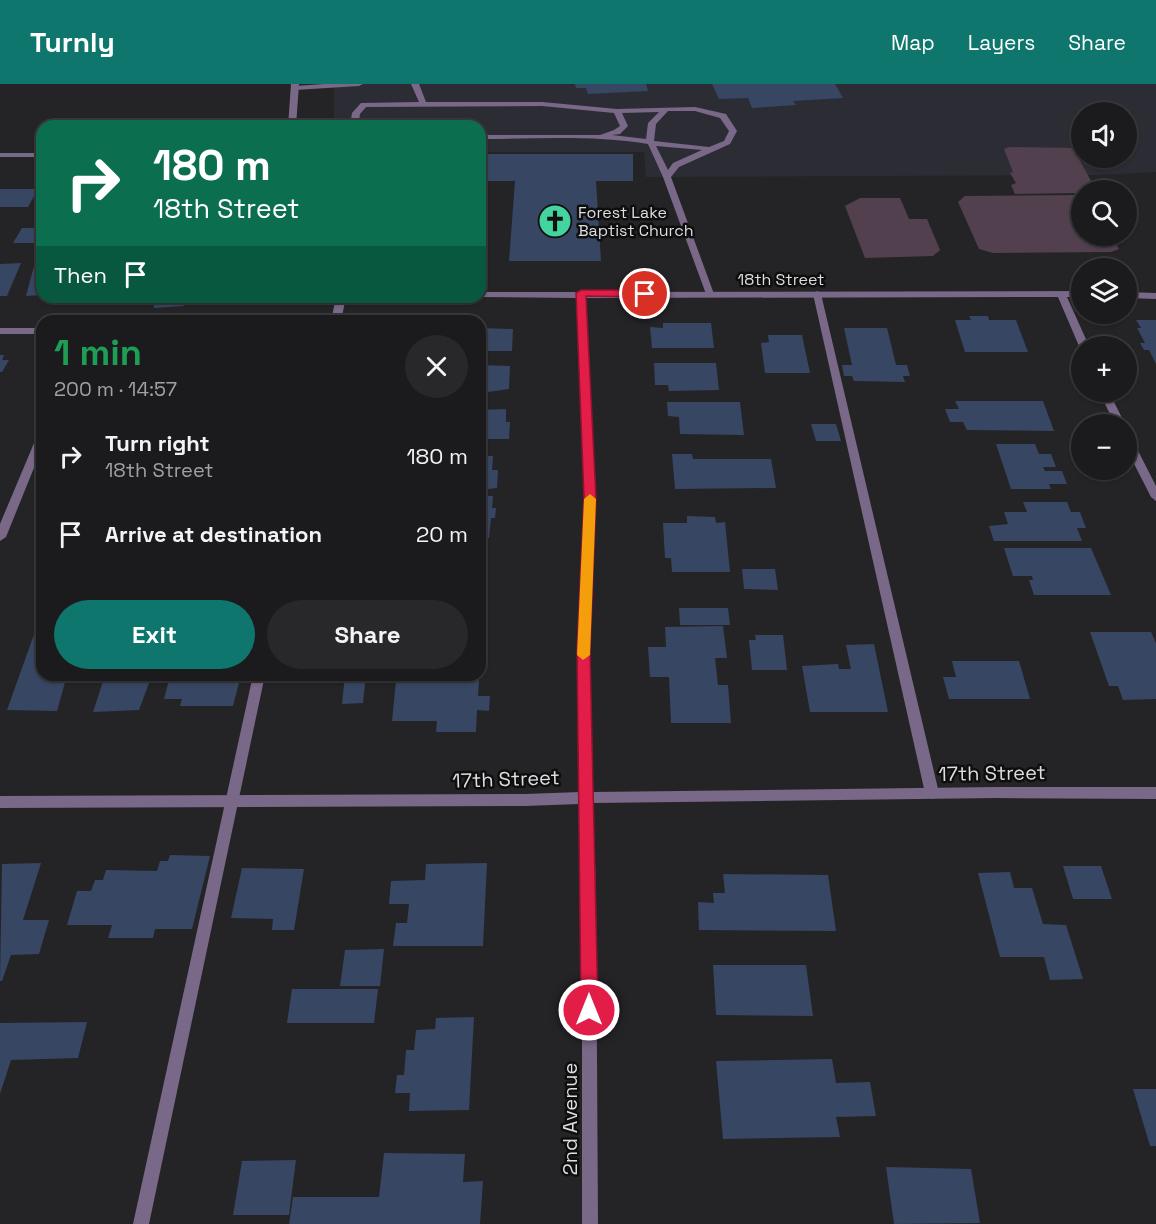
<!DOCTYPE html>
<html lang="en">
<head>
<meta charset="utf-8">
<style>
	body { margin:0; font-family:"Space Grotesk",sans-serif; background:#28282a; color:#f1f3f6; height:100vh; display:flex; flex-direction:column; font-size:22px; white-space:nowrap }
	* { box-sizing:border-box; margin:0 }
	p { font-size:20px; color:#a0a1a4 }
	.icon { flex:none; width:33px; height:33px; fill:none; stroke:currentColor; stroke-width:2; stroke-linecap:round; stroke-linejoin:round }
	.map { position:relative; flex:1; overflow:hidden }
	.details { position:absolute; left:36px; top:231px; width:450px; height:366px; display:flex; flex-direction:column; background:#1b1b1d; border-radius:18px; box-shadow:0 2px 4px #0004,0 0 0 2px #39393b }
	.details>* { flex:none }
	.banner { position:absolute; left:36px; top:36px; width:450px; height:183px; border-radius:18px; box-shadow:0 2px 4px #0004,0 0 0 2px #39393b; background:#0b6e4f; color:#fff; overflow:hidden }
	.tools { position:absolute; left:1071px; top:18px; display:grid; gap:12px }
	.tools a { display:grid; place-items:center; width:66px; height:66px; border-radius:50%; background:#1b1b1d; box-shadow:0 2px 4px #0004,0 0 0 2px #39393b; font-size:30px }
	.pin { position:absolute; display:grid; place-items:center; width:51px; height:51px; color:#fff; margin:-26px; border:3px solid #fff; border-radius:50%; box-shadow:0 2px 6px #0007 }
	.me { position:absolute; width:66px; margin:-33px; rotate:0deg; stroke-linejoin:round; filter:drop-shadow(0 0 4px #0008) }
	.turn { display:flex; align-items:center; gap:21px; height:126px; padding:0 18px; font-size:27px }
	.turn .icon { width:78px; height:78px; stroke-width:2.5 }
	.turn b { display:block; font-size:42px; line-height:51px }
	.then { display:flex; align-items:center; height:57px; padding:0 18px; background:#0003; gap:12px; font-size:22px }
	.round { display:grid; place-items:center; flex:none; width:63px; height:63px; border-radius:32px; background:#28282a }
	.summary { display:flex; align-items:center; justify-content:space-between; height:102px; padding:0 18px }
	h1 { font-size:36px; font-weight:600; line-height:45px; color:#1e9e55 }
	.button { display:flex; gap:12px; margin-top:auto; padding:12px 18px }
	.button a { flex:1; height:69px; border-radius:36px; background:#0f766e; color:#fff; font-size:24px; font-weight:600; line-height:69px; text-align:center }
	.button a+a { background:#28282a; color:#f1f3f6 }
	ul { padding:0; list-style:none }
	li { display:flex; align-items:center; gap:18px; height:78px; padding:0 18px }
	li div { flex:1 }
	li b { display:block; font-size:22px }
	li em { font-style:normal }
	header { display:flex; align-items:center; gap:36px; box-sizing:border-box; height:84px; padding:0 30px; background:#0f766e; color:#fff }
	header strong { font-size:28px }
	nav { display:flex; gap:33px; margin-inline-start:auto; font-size:21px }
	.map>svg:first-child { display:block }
	.built { fill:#2c2d34; fill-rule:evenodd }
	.green { fill:#52404e }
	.building { fill:#374662 }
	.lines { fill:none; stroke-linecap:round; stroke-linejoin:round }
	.service { fill:#796887; fill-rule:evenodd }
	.minor { fill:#796887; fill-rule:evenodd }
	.route { fill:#e11d48; stroke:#92132f; stroke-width:1.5 }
	.slow { fill:#f59e0b }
	.labels { text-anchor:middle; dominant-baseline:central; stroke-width:5; stroke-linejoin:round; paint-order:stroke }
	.far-poi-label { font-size:16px; fill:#dedee0; stroke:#0e0e0f; text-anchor:start }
	.far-street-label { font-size:16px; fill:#dedee0; stroke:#0e0e0f }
	.street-label { font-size:20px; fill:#dedee0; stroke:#0e0e0f }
</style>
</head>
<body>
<header>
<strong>Turnly</strong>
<nav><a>Map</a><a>Layers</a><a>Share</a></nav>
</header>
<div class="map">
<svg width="1156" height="1140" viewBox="0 0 1156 1140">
	<rect width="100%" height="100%" fill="#242427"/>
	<path class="built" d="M 334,0 L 1156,0 L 1156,88 L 1099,91 L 646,93 L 644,68 L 480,68 L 480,42 L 334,42 ZM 1082,28 L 1126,28 L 1126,74 L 1082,74 Z"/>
	<path class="green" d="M 1009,63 L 1073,64 L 1096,106 L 1082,106 L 1081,109 L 1015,110 L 1011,101 L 1016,99 L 1010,89 L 1013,88 L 1004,65 Z
		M 1077,111 L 1081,112 L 1082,152 L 1111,152 L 1119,165 L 1111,168 L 993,169 L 979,165 L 958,118 L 965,112 Z
		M 860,114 L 900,114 L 909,135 L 927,135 L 940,166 L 933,172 L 865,174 L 845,122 Z"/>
	<path class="building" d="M 575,0 L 646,0 L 648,7 L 588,10 L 586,4 L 576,4 Z
		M 712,0 L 835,0 L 843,14 L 793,17 L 796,21 L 752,24 L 748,14 L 719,15 Z
		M 483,70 L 633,70 L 633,97 L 596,97 L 601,177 L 509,177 L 515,97 L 480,97 Z
		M 0,105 L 38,105 L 28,123 L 0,123 Z
		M 22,144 L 42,144 L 42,159 L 13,159 Z
		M 21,179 L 7,212 L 0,212 L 0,180 Z
		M 34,182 L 42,182 L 42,211 L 26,212 Z
		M 154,213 L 200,213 L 199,216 L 185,217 L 184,222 L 154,224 Z
		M 969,232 L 988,232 L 989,236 L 1016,236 L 1028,268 L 965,268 L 955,236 L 971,236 Z
		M 1136,236 L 1156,236 L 1156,280 L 1149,266 L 1144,266 L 1140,259 L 1145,259 L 1137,244 L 1141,244 Z
		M 663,239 L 711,239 L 714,264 L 652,264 L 650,243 L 663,244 Z
		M 480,244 L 513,245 L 512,267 L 480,267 Z
		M 844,244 L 887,244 L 896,281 L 907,281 L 910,292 L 903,292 L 905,298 L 854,297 L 852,292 L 844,292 L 842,281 L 852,281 Z
		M 768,251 L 802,251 L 810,289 L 765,289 L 761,259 L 769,258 Z
		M 0,271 L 4,271 L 2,276 L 9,276 L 2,288 L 0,288 Z
		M 654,279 L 716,279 L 719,306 L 669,307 L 668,301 L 655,301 Z
		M 480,281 L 510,282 L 509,305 L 481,309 Z
		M 955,317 L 1043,317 L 1054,347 L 967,346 L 963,338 L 950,338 L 945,325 L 959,325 Z
		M 667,318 L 740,318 L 744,351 L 680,350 L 679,333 L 668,332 Z
		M 506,325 L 506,338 L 510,338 L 509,355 L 480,355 L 480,326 Z
		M 811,340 L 836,340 L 841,357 L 816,357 Z
		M 996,360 L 1035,360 L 1039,370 L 1051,370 L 1056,383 L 1043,383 L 1045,387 L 1062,387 L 1067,400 L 1049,400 L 1051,405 L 1011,405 Z
		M 672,370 L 692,370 L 693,375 L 771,375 L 776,404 L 675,405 Z
		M 480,372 L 493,372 L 492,386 L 498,386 L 497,404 L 480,406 Z
		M 480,412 L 493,412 L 492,424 L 496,424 L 495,434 L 491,434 L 489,454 L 480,454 Z
		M 1023,418 L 1067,418 L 1071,428 L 1080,428 L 1086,444 L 1077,444 L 1082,457 L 994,457 L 989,442 L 1008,440 L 1004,428 L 1027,428 Z
		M 687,432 L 715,433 L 716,439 L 725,438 L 730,488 L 672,488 L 671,474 L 665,474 L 663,439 L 687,439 Z
		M 1004,464 L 1091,464 L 1111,511 L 1034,511 L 1029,496 L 1033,496 L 1032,492 L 1013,492 Z
		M 742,485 L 775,485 L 778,506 L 744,505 Z
		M 480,494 L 485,494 L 483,518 L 480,518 Z
		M 679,524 L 728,524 L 730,541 L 680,541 Z
		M 480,526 L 487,526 L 485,553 L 480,553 Z
		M 42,528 L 42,591 L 67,591 L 57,627 L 7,626 Z
		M 723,542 L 727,574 L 715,574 L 718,601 L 728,601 L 731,639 L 671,639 L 669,593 L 650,593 L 648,563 L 666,563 L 665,543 Z
		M 1090,548 L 1151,548 L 1156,559 L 1156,615 L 1123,616 L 1118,602 L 1109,602 Z
		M 755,551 L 783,551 L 787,586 L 752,586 L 749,556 L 756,556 Z
		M 874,560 L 888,628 L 810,628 L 802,582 L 838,580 L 839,585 L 851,585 L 846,561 Z
		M 952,577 L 1019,577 L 1030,615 L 949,615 L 943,593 L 956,593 Z
		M 105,591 L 152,591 L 139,626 L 93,628 Z
		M 188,591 L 241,591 L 233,622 L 180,622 L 182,615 L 164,615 L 170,592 Z
		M 345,591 L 366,591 L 363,619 L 342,620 Z
		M 479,596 L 478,612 L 490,612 L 489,627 L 477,626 L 476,648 L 436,648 L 437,637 L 392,637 L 396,597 Z
		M 170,771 L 210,772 L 192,845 L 155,845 L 153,854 L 108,854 L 112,841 L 67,841 L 77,807 L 91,807 L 95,796 L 103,796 L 106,786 L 157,787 L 160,777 L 168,777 Z
		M 41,779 L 23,836 L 49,836 L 39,870 L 11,871 L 2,897 L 0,897 L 2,780 Z
		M 487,779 L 483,862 L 393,862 L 396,839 L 407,839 L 409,820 L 389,820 L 391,797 L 425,796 L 426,780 Z
		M 1063,782 L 1101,782 L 1112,815 L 1073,815 Z
		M 242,784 L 304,785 L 294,846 L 272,846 L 273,835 L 231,834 Z
		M 1010,788 L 1014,804 L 1032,804 L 1043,840 L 1066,841 L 1083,895 L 1050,896 L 1044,873 L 1000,873 L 978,789 Z
		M 723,790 L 828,791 L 836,847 L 699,846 L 698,818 L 714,819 L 713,809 L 725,809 Z
		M 384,865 L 380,902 L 340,902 L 345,866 Z
		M 713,881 L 806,881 L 813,932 L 716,931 Z
		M 292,905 L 378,905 L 374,939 L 287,939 Z
		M 474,933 L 469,1026 L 409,1027 L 410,1009 L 395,1009 L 397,991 L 404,991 L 406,966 L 414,966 L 416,946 L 435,945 L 436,934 Z
		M 87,938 L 78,974 L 11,976 L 0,1010 L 0,939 Z
		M 832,975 L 836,999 L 870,998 L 876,1032 L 836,1033 L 840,1053 L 723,1055 L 716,977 Z
		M 1133,1005 L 1156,1005 L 1156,1062 L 1150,1062 Z
		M 384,1069 L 465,1070 L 463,1098 L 483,1097 L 480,1140 L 289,1140 L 293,1113 L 379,1113 Z
		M 296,1076 L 289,1131 L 233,1131 L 242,1077 Z
		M 886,1083 L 971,1085 L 980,1139 L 894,1140 Z"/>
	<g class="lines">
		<path class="service" d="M 324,0 L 363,0 L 359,2 L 295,6 L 291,4 L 295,2 Z
			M 411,0 L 419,0 L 426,18 L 542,18 L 617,25 L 695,23 L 726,30 L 737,47 L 730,60 L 679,83 L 671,93 L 714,210 L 713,212 L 710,213 L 706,210 L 663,93 L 648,60 C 593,51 536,55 480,55 L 480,51 L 600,51 L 614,46 L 620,42 L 614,29 L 542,22 L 366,23 L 360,30 L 358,42 L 350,42 L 352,29 L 361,19 L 419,18 ZM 668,27 L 695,27 L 720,34 L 729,47 L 724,57 L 709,63 L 654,57 L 656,40 ZM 659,28 L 648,39 L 646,55 L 612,51 L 620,50 L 628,42 L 622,29 ZM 656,62 L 702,66 L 673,79 L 668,86 Z
			M 817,207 L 821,210 L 939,709 L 937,713 L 932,715 L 927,713 L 925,709 L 813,210 Z
			M 336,213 L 346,213 L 341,237 L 331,237 Z
			M 253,591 L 265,591 L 149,1140 L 133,1140 Z"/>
		<path class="minor" d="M 291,0 L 299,0 L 296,42 L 288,42 Z
			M 0,69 L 42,69 L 42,73 L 0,73 Z
			M 581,206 L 585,208 L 1082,207 L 1082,213 L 1067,213 L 1089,262 L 1082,262 L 1082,264 L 1079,262 L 1058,213 L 586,214 L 595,414 L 589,567 L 593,708 L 996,703 L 1156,703 L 1156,715 L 996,714 L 593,719 L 596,808 L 598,1140 L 582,1140 L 582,808 L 580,720 L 525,722 L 0,724 L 0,712 L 525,710 L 580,708 L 577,567 L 585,414 L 577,214 L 477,213 L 480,213 L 480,208 L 577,208 Z
			M 1126,208 L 1156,209 L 1156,215 L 1126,214 Z
			M 0,244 L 42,244 L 42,250 L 0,250 Z
			M 1099,308 L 1109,308 L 1125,340 L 1115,340 Z
			M 42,349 L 42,364 L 6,453 L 0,457 L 0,440 L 37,352 Z
			M 1126,350 L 1131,353 L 1156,402 L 1156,417 L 1151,413 L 1126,364 Z"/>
	</g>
	<path class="route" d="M 581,206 L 645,206 L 650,210 L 645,213 L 586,212 L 596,414 L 590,567 L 598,926 L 595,932 L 589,935 L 583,932 L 581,926 L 577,567 L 584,414 L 576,209 Z"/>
	<path class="slow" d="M 590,410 L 596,415 L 590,571 L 583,576 L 577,571 L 584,415 Z"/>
	<defs>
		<g id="church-disc" transform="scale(1.725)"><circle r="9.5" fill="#44d49f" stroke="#0e0e0f"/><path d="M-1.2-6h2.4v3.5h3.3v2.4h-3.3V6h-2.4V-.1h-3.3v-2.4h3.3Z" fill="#111"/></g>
	</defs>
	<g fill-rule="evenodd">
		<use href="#church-disc" x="555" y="137"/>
	</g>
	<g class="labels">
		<g class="far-poi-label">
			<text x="578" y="128">Forest Lake<tspan x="578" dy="18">Baptist Church</tspan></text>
		</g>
		<g class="far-street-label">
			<text x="781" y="195">18th Street</text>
		</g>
		<g class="street-label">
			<text transform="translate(992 689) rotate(-1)">17th Street</text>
			<text transform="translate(506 695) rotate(-2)">17th Street</text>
			<text transform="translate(570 1035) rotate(-90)">2nd Avenue</text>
		</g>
	</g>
</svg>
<div class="tools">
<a><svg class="icon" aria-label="sound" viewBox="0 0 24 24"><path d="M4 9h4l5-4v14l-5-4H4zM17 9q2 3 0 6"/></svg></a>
<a><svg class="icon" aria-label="search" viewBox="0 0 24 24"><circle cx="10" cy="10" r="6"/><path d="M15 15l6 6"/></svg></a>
<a><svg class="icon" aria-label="layers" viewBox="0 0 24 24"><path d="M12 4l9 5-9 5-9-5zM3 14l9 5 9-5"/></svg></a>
<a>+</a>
<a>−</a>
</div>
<div class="pin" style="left:645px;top:210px;background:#d93025"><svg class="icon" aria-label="arrive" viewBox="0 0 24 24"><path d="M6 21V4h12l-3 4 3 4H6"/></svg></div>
<svg class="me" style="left:589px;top:926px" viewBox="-20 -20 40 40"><circle r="17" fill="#e11d48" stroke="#fff" stroke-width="3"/><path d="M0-11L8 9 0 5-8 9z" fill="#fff"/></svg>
<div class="banner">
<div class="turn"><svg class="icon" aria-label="right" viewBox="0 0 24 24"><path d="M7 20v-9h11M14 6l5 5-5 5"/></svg><div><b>180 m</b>18th Street</div></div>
<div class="then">Then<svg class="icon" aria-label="arrive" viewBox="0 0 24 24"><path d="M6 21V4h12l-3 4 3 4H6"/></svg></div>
</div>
<section class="details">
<div class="summary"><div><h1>1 min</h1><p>200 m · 14:57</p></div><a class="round"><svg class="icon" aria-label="close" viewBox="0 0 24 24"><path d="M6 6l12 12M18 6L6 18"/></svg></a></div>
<ul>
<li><svg class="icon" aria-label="right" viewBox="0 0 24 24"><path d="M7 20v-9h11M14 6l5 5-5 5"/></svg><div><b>Turn right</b><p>18th Street</p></div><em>180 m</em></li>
<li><svg class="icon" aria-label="arrive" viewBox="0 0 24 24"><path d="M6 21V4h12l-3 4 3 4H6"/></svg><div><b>Arrive at destination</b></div><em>20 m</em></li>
</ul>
<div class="button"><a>Exit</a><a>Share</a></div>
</section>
</div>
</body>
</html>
